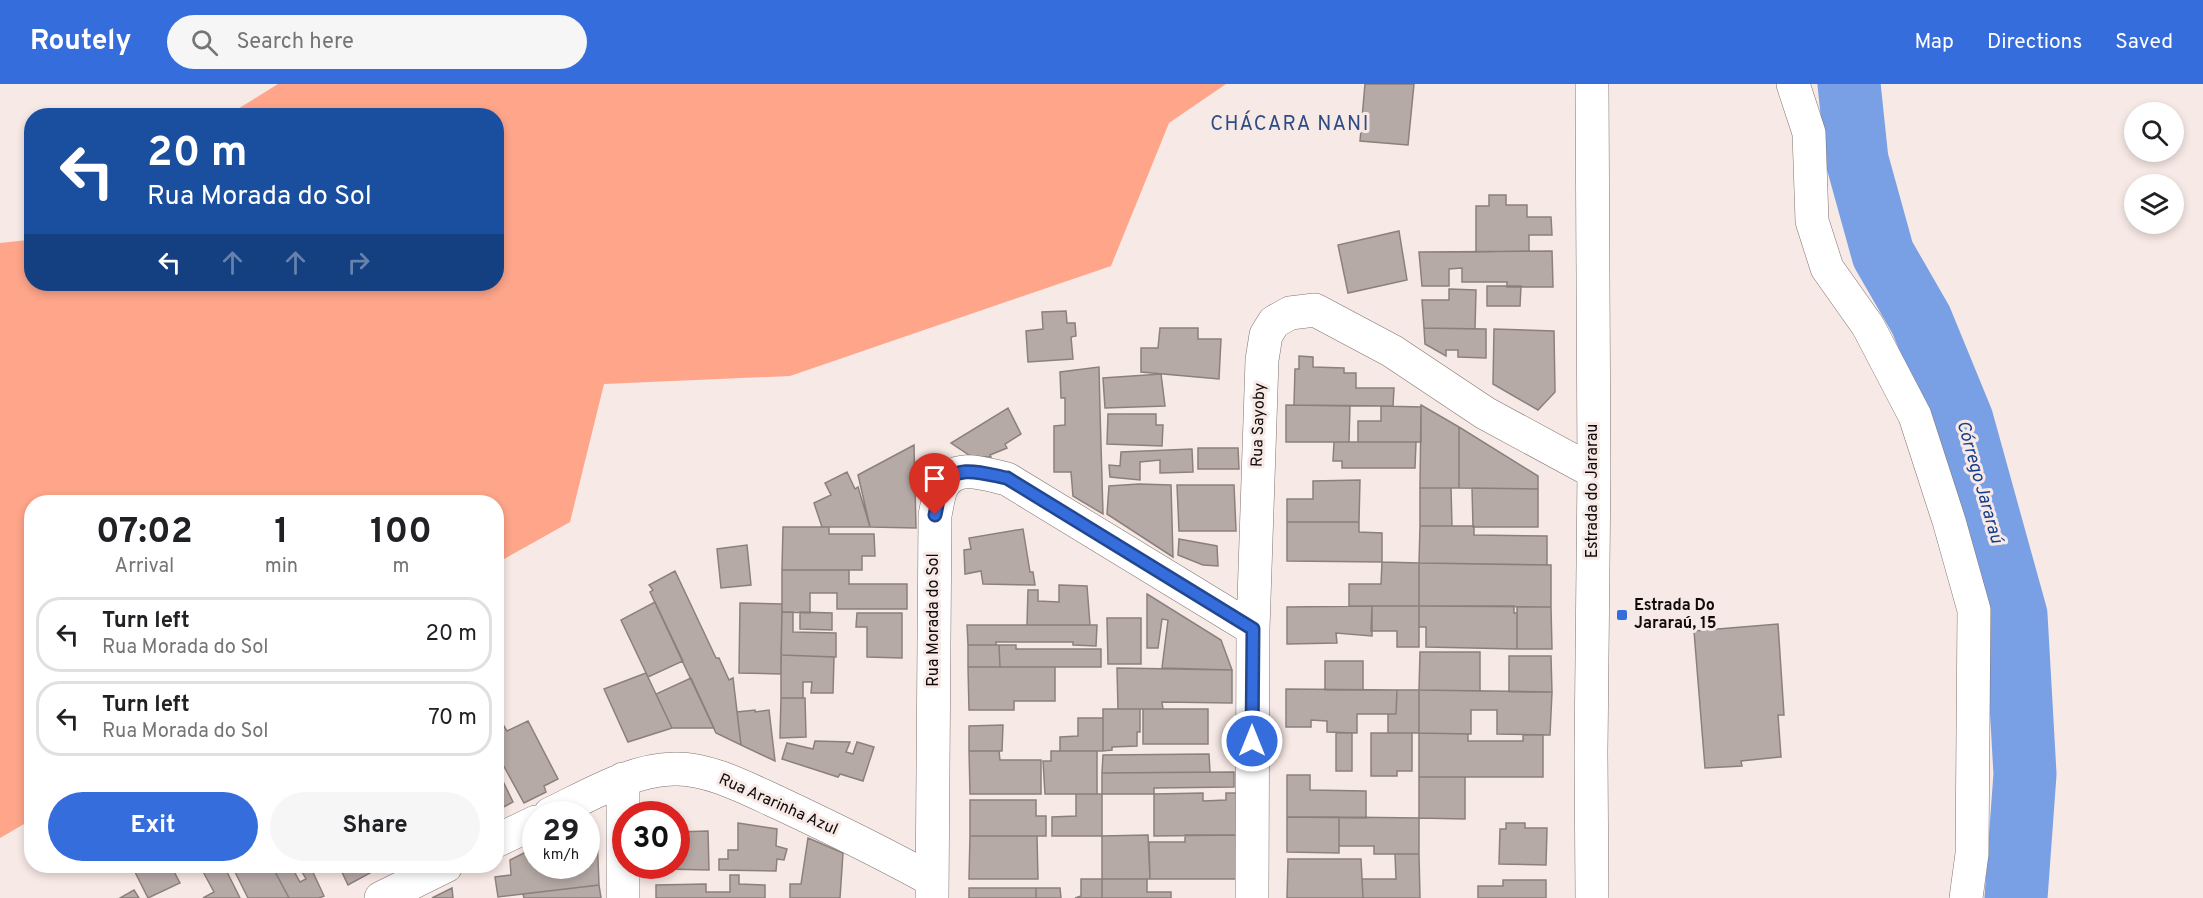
<!DOCTYPE html>
<html lang="en">
<head>
<meta charset="utf-8">
<style>
	body { margin:0; font-family:Overpass,sans-serif; background:#f6f6f6; color:#202124; height:100vh; display:flex; flex-direction:column; font-size:22px; white-space:nowrap }
	* { box-sizing:border-box; margin:0 }
	p { font-size:20px; color:#757577 }
	.icon { flex:none; width:33px; height:33px; fill:none; stroke:currentColor; stroke-width:2; stroke-linecap:round; stroke-linejoin:round }
	.map { position:relative; flex:1; overflow:hidden }
	.side { position:absolute; left:24px; top:411px; width:480px; height:378px; display:flex; flex-direction:column; background:#fff; border-radius:24px; box-shadow:0 3px 9px #0003 }
	.side>* { flex:none }
	.guide { position:absolute; left:24px; top:24px; width:480px; height:183px; border-radius:24px; box-shadow:0 3px 9px #0003; background:#1a4fa0; color:#fff; overflow:hidden }
	.controls { position:absolute; left:2124px; top:18px; display:grid; gap:12px }
	.controls a { display:grid; place-items:center; width:60px; height:60px; border-radius:50%; background:#fff; box-shadow:0 3px 9px #0003; font-size:30px }
	.speed { position:absolute; left:522px; top:717px; display:flex; gap:12px; font-size:30px; font-weight:700; text-align:center }
	.speed>* { display:grid; place-content:center; width:78px; height:78px; border-radius:50%; background:#fff; box-shadow:0 3px 9px #0003; line-height:1 }
	.speed small { font-size:15px; font-weight:400 }
	.speed .limit { border:9px solid #d22; background:#fff; color:#111 }
	.pin { position:absolute; display:grid; place-items:center; width:51px; height:51px; color:#fff; margin:-62px -26px; border-radius:50% 50% 50% 0; rotate:-45deg; box-shadow:0 0 6px #0007 }
	.pin .icon { rotate:45deg }
	.me { position:absolute; width:66px; margin:-33px; rotate:0deg; stroke-linejoin:round; filter:drop-shadow(0 0 4px #0008) }
	.turn { display:flex; align-items:center; gap:21px; height:126px; padding:0 24px; font-size:27px }
	.turn .icon { width:78px; height:78px; stroke-width:2.5 }
	.turn b { display:block; font-size:42px; line-height:51px }
	.lanes { display:flex; align-items:center; height:57px; padding:0 24px; background:#0003; justify-content:center; gap:30px; direction:ltr }
	.lanes .off { opacity:.35 }
	.eta { display:flex; justify-content:space-evenly; align-items:center; height:102px; text-align:center }
	.eta b { font-size:36px; font-weight:700; line-height:42px }
	.button { display:flex; gap:12px; margin-top:auto; padding:12px 24px }
	.button a { flex:1; height:69px; border-radius:36px; background:#356ddc; color:#fff; font-size:24px; font-weight:700; line-height:69px; text-align:center }
	.button a+a { background:#f6f6f6; color:#202124 }
	ul { padding:0; list-style:none }
	li { display:flex; align-items:center; gap:18px; height:75px; margin:0 12px 9px; padding:0 12px; border:3px solid #e0e0e0; border-radius:24px }
	li div { flex:1 }
	li b { display:block; font-size:22px }
	li em { font-style:normal }
	header { display:flex; align-items:center; gap:36px; box-sizing:border-box; height:84px; padding:0 30px; background:#356ddc; color:#fff }
	header strong { font-size:28px }
	nav { display:flex; gap:33px; margin-inline-start:auto; font-size:21px }
	.search { width:420px; height:54px; background:#f6f6f6; display:flex; align-items:center; gap:15px; box-sizing:border-box; padding:0 21px; border-radius:33px; color:#757577; font-size:22px }
	.map>svg:first-child { display:block }
	.forest { fill:#fea58a }
	.lines { fill:none; stroke-linecap:round; stroke-linejoin:round }
	.river { stroke:#799fe5; stroke-width:63 }
	.building { fill:#b6aaa6; stroke:#8c807c; stroke-width:1.5 }
	.minor-casing { stroke:#7f7470; stroke-width:34 }
	.minor { stroke:#fff; stroke-width:33 }
	.route-casing { stroke:#22478f; stroke-width:15 }
	.route { stroke:#356ddc; stroke-width:10 }
	.poi-dot { fill:#356ddc; stroke:#f7e9e5; stroke-width:2 }
	.labels { text-anchor:middle; dominant-baseline:central; stroke-width:6; stroke-linejoin:round; paint-order:stroke }
	.street-label { font-size:16px; fill:#100b0a; stroke:#f7e9e5 }
	.poi-label { font-size:16px; font-weight:bold; fill:#100b0a; stroke:#f7e9e5; text-anchor:start }
	.water-label { font-size:18px; font-style:italic; fill:#133c8c; stroke:#f7e9e5 }
	.quarter-label { font-size:20px; letter-spacing:1.5px; fill:#2e4b83; stroke:#f7e9e5 }
</style>
</head>
<body>
<header>
<strong>Routely</strong>
<div class="search"><svg class="icon" aria-label="search" viewBox="0 0 24 24"><circle cx="10" cy="10" r="6"/><path d="M15 15l6 6"/></svg>Search here</div>
<nav><a>Map</a><a>Directions</a><a>Saved</a></nav>
</header>
<div class="map">
<svg width="2203" height="814" viewBox="0 0 2203 814">
	<rect width="100%" height="100%" fill="#f7e9e5"/>
	<path class="forest" d="M 278,0 L 1226,0 L 1169,39 L 1111,182 L 790,292 L 604,300 L 570,438 L 497,479 L 496,418 L 32,418 L 31,736 L 0,754 L 0,159 L 28,156 L 31,154 L 32,200 L 496,200 L 496,32 L 228,31 Z"/>
	<g class="lines">
		<path class="river" d="M 1849,0 L 1857,76 L 1883,170 L 1921,236 L 1962,336 L 2016,531 L 2025,690 L 2016,814"/>
	</g>
	<path class="building" d="M 1365,0 L 1414,0 L 1408,61 L 1360,57 Z
		M 1489,111 L 1506,111 L 1506,121 L 1527,121 L 1527,133 L 1551,133 L 1552,151 L 1529,151 L 1529,167 L 1476,168 L 1476,122 L 1489,122 Z
		M 1399,147 L 1407,196 L 1348,209 L 1338,161 Z
		M 1552,167 L 1553,203 L 1507,203 L 1507,198 L 1462,198 L 1462,184 L 1449,185 L 1449,202 L 1422,202 L 1419,168 Z
		M 1487,202 L 1521,202 L 1520,222 L 1487,222 Z
		M 1449,205 L 1476,206 L 1475,245 L 1424,244 L 1422,216 L 1449,216 Z
		M 1066,227 L 1067,239 L 1075,239 L 1076,252 L 1071,253 L 1073,275 L 1028,278 L 1026,247 L 1043,245 L 1042,228 Z
		M 1160,244 L 1198,244 L 1198,255 L 1221,255 L 1219,295 L 1141,288 L 1141,264 L 1158,264 Z
		M 1424,244 L 1486,245 L 1486,274 L 1458,273 L 1458,266 L 1446,266 L 1446,272 L 1425,260 Z
		M 1494,245 L 1554,247 L 1555,308 L 1538,326 L 1493,300 Z
		M 1299,272 L 1313,273 L 1313,283 L 1344,284 L 1344,289 L 1356,289 L 1356,304 L 1394,304 L 1393,322 L 1294,321 L 1295,285 L 1299,285 Z
		M 1099,283 L 1100,326 L 1103,430 L 1073,412 L 1071,388 L 1054,388 L 1054,342 L 1065,341 L 1065,314 L 1061,314 L 1060,288 Z
		M 1161,290 L 1165,322 L 1105,324 L 1103,294 Z
		M 1286,321 L 1350,322 L 1349,358 L 1286,358 Z
		M 1421,321 L 1459,343 L 1459,404 L 1420,404 Z
		M 1381,322 L 1421,323 L 1421,358 L 1358,358 L 1358,337 L 1381,337 Z
		M 1008,324 L 1021,350 L 1005,360 L 1007,364 L 990,371 L 991,373 L 972,373 L 951,359 Z
		M 1108,330 L 1156,330 L 1156,341 L 1163,341 L 1162,362 L 1107,360 Z
		M 1459,343 L 1538,392 L 1538,405 L 1459,404 Z
		M 1334,358 L 1416,358 L 1415,384 L 1342,384 L 1342,377 L 1333,377 Z
		M 914,361 L 916,444 L 870,443 L 858,391 Z
		M 1198,364 L 1238,364 L 1239,385 L 1198,385 Z
		M 1192,365 L 1193,388 L 1160,389 L 1160,376 L 1140,378 L 1140,396 L 1110,393 L 1109,381 L 1120,382 L 1121,368 Z
		M 847,388 L 855,405 L 858,403 L 870,443 L 822,443 L 814,419 L 831,411 L 825,399 Z
		M 1360,396 L 1359,438 L 1287,438 L 1287,415 L 1313,415 L 1313,397 Z
		M 1139,400 L 1171,401 L 1173,473 L 1107,430 L 1109,402 Z
		M 1177,401 L 1234,401 L 1236,447 L 1179,447 Z
		M 1420,404 L 1451,404 L 1452,442 L 1420,442 Z
		M 1472,404 L 1538,405 L 1538,443 L 1473,443 Z
		M 1287,438 L 1359,438 L 1359,448 L 1382,449 L 1382,478 L 1287,477 Z
		M 1420,442 L 1474,442 L 1474,451 L 1547,452 L 1547,481 L 1419,479 Z
		M 783,443 L 829,443 L 829,450 L 874,450 L 875,472 L 862,472 L 862,486 L 782,486 Z
		M 1023,445 L 1030,488 L 1033,488 L 1035,501 L 983,500 L 981,487 L 965,490 L 964,466 L 971,465 L 969,454 Z
		M 1179,455 L 1217,462 L 1218,482 L 1203,481 L 1178,471 Z
		M 747,461 L 751,501 L 721,504 L 717,465 Z
		M 1382,478 L 1419,479 L 1419,522 L 1349,522 L 1349,500 L 1381,500 Z
		M 1419,479 L 1551,481 L 1551,523 L 1419,522 Z
		M 782,486 L 849,486 L 849,500 L 907,500 L 907,525 L 837,525 L 837,509 L 810,509 L 810,529 L 782,528 Z
		M 675,487 L 716,574 L 719,574 L 729,596 L 733,594 L 741,661 L 716,649 L 650,508 L 653,506 L 649,501 Z
		M 1059,501 L 1087,502 L 1090,541 L 1027,541 L 1028,506 L 1038,506 L 1038,517 L 1059,518 Z
		M 1147,510 L 1221,556 L 1232,586 L 1162,584 L 1168,536 L 1162,535 L 1158,564 L 1147,564 Z
		M 655,518 L 683,577 L 648,593 L 621,536 Z
		M 740,519 L 782,520 L 781,590 L 739,589 Z
		M 1372,522 L 1419,522 L 1419,563 L 1397,563 L 1397,547 L 1371,547 Z
		M 1372,522 L 1372,552 L 1336,549 L 1337,559 L 1287,560 L 1287,523 Z
		M 1419,522 L 1514,522 L 1514,529 L 1517,529 L 1517,565 L 1426,563 L 1426,543 L 1419,543 Z
		M 1517,523 L 1551,523 L 1552,565 L 1517,565 Z
		M 782,528 L 793,528 L 793,548 L 836,549 L 836,573 L 781,571 Z
		M 800,528 L 832,529 L 832,546 L 800,545 Z
		M 857,529 L 902,529 L 902,574 L 867,573 L 867,543 L 856,543 Z
		M 1107,534 L 1141,534 L 1141,580 L 1108,580 Z
		M 1778,540 L 1784,631 L 1778,631 L 1781,673 L 1741,677 L 1742,682 L 1705,684 L 1694,547 Z
		M 967,541 L 1097,541 L 1096,562 L 1073,561 L 1073,558 L 996,558 L 996,561 L 968,561 Z
		M 968,561 L 999,561 L 1000,583 L 968,583 Z
		M 999,561 L 1016,561 L 1016,565 L 1101,565 L 1101,583 L 1000,583 Z
		M 1420,568 L 1480,568 L 1480,607 L 1419,606 Z
		M 781,571 L 834,573 L 833,609 L 811,609 L 812,598 L 803,598 L 803,614 L 781,614 Z
		M 1509,572 L 1551,572 L 1552,608 L 1509,608 Z
		M 1325,577 L 1363,577 L 1363,606 L 1325,606 Z
		M 968,583 L 1055,583 L 1055,617 L 1014,617 L 1014,626 L 969,626 Z
		M 1117,584 L 1232,586 L 1232,619 L 1162,618 L 1163,625 L 1118,625 Z
		M 646,589 L 672,644 L 628,658 L 604,605 Z
		M 691,594 L 714,644 L 672,644 L 656,610 Z
		M 1286,605 L 1397,606 L 1396,630 L 1357,630 L 1357,649 L 1327,648 L 1327,637 L 1311,636 L 1311,643 L 1286,643 Z
		M 1397,606 L 1419,606 L 1419,649 L 1388,649 L 1388,630 L 1396,630 Z
		M 1419,606 L 1552,608 L 1550,651 L 1497,650 L 1497,626 L 1471,626 L 1471,650 L 1419,649 Z
		M 781,614 L 805,614 L 806,653 L 780,654 Z
		M 1103,625 L 1140,625 L 1140,648 L 1137,648 L 1137,662 L 1112,663 L 1112,666 L 1103,667 Z
		M 1143,625 L 1208,625 L 1208,660 L 1143,660 Z
		M 755,626 L 755,628 L 769,626 L 775,677 L 741,661 L 737,628 Z
		M 496,629 L 507,647 L 528,637 L 558,695 L 544,702 L 546,708 L 524,719 L 496,668 Z
		M 1078,634 L 1103,634 L 1103,667 L 1060,667 L 1060,653 L 1078,652 Z
		M 1003,641 L 1002,667 L 969,667 L 969,642 Z
		M 1336,649 L 1352,649 L 1352,687 L 1336,687 Z
		M 1371,649 L 1412,649 L 1412,687 L 1397,687 L 1397,692 L 1371,692 Z
		M 1419,649 L 1468,650 L 1468,657 L 1523,657 L 1523,651 L 1543,651 L 1543,693 L 1419,693 Z
		M 815,657 L 850,658 L 846,668 L 853,670 L 857,658 L 874,663 L 863,697 L 840,690 L 838,693 L 782,675 L 787,659 L 813,665 Z
		M 969,667 L 999,667 L 1000,676 L 1041,676 L 1041,710 L 970,710 Z
		M 1051,667 L 1097,667 L 1097,710 L 1045,710 L 1043,677 L 1051,677 Z
		M 1209,670 L 1210,688 L 1102,689 L 1103,671 Z
		M 497,685 L 513,718 L 496,727 L 496,685 Z
		M 1234,688 L 1234,703 L 1154,704 L 1154,710 L 1102,710 L 1102,689 Z
		M 1287,691 L 1310,691 L 1310,706 L 1366,707 L 1366,734 L 1287,733 Z
		M 1419,693 L 1465,693 L 1465,735 L 1419,734 Z
		M 1203,709 L 1203,717 L 1226,716 L 1226,709 L 1238,709 L 1237,751 L 1154,752 L 1154,710 Z
		M 1076,710 L 1102,710 L 1102,752 L 1052,752 L 1052,733 L 1076,732 Z
		M 970,716 L 1036,716 L 1036,732 L 1046,732 L 1046,752 L 970,752 Z
		M 1287,733 L 1339,733 L 1339,769 L 1287,768 Z
		M 1339,733 L 1419,734 L 1419,770 L 1374,770 L 1374,762 L 1339,762 Z
		M 738,739 L 777,745 L 776,762 L 787,765 L 784,776 L 777,775 L 776,787 L 719,786 L 719,775 L 728,775 L 728,766 L 738,766 Z
		M 1506,739 L 1525,739 L 1525,744 L 1547,744 L 1546,781 L 1499,780 L 1500,745 L 1506,745 Z
		M 587,742 L 597,750 L 599,801 L 498,813 L 495,793 L 511,791 L 510,776 L 536,763 L 536,782 L 586,782 Z
		M 708,747 L 709,786 L 664,785 L 663,782 L 676,782 L 676,748 Z
		M 1148,751 L 1150,795 L 1102,795 L 1102,752 Z
		M 1185,751 L 1237,751 L 1236,795 L 1150,795 L 1149,758 L 1185,758 Z
		M 970,752 L 1037,752 L 1038,795 L 969,795 Z
		M 808,754 L 843,769 L 840,814 L 790,814 L 790,800 L 801,800 Z
		M 1395,770 L 1419,770 L 1420,814 L 1363,814 L 1362,795 L 1396,795 Z
		M 1288,775 L 1361,775 L 1363,814 L 1287,814 Z
		M 132,782 L 171,782 L 180,799 L 148,814 Z
		M 200,782 L 224,782 L 240,814 L 203,814 L 214,808 Z
		M 238,782 L 272,782 L 289,814 L 248,814 L 233,784 Z
		M 272,782 L 291,782 L 300,798 L 306,795 L 301,786 L 310,782 L 324,812 L 319,814 L 289,814 Z
		M 339,782 L 366,782 L 370,789 L 348,801 Z
		M 730,791 L 739,791 L 739,800 L 765,801 L 765,814 L 656,814 L 656,801 L 706,800 L 706,808 L 730,808 Z
		M 1081,795 L 1102,795 L 1102,814 L 1075,814 L 1081,812 Z
		M 1102,795 L 1147,795 L 1147,808 L 1171,808 L 1171,814 L 1102,814 Z
		M 1503,796 L 1546,796 L 1546,814 L 1478,814 L 1478,802 L 1503,802 Z
		M 599,801 L 601,814 L 524,814 L 523,810 Z
		M 452,804 L 453,814 L 432,814 Z
		M 969,804 L 1036,804 L 1036,814 L 969,814 Z
		M 1036,804 L 1060,804 L 1061,814 L 1036,814 Z
		M 134,806 L 139,814 L 120,814 Z"/>
	<g class="lines">
		<g class="minor-casing">
			<path id="minor" d="M 1793,0 L 1809,49 L 1812,137 L 1827,184 L 1868,242 L 1915,332 L 1949,437 L 1974,526 L 1972,770 L 1966,814
				M 550,730 C 588,712 630,686 673,685 C 708,683 750,706 781,720 C 832,744 883,769 932,796
				M 496,757 L 536,738
				M 381,814 L 446,782
				M 623,814 L 623,695
				M 932,814 L 935,431 C 937,423 938,411 942,403 C 955,378 985,390 1007,395 L 1253,545
				M 1252,814 L 1253,545 L 1262,276 L 1266,251 L 1274,238 L 1290,229 L 1315,226 L 1392,267 L 1485,329 L 1594,388
				M 1592,814 L 1591,669 L 1594,388 L 1592,0"/>
		</g>
		<use href="#minor" class="minor"/>
	</g>
	<g class="lines">
		<g class="route-casing">
			<path id="route" d="M 935,431 C 937,423 938,411 942,403 C 955,378 985,390 1007,394 L 1253,545 L 1252,657"/>
		</g>
		<use href="#route" class="route"/>
	</g>
	<rect class="poi-dot" x="1616" y="525" width="12" height="12" rx="3"/>
	<g class="labels">
		<g class="street-label">
			<text transform="translate(1259 341) rotate(-88)">Rua Sayoby</text>
			<text transform="translate(1593 407) rotate(-90)">Estrada do Jararau</text>
			<text transform="translate(934 536) rotate(-90)">Rua Morada do Sol</text>
			<text transform="translate(778 721) rotate(24)">Rua Ararinha Azul</text>
		</g>
		<g class="poi-label">
			<text x="1634" y="522">Estrada Do<tspan x="1634" dy="18">Jararaú, 15</tspan></text>
		</g>
		<g class="water-label">
			<text transform="translate(1979 398) rotate(74)">Córrego Jararaú</text>
		</g>
		<g class="quarter-label">
			<text x="1290" y="41">CHÁCARA NANI</text>
		</g>
	</g>
</svg>
<div class="controls">
<a><svg class="icon" aria-label="search" viewBox="0 0 24 24"><circle cx="10" cy="10" r="6"/><path d="M15 15l6 6"/></svg></a>
<a><svg class="icon" aria-label="layers" viewBox="0 0 24 24"><path d="M12 4l9 5-9 5-9-5zM3 14l9 5 9-5"/></svg></a>
</div>
<div class="speed"><div>29<small>km/h</small></div><div class="limit">30</div></div>
<div class="pin" style="left:935px;top:431px;background:#d93025"><svg class="icon" aria-label="arrive" viewBox="0 0 24 24"><path d="M6 21V4h12l-3 4 3 4H6"/></svg></div>
<svg class="me" style="left:1252px;top:657px" viewBox="-20 -20 40 40"><circle r="17" fill="#356ddc" stroke="#fff" stroke-width="3"/><path d="M0-11L8 9 0 5-8 9z" fill="#fff"/></svg>
<div class="guide">
<div class="turn"><svg class="icon" aria-label="left" viewBox="0 0 24 24"><path d="M17 20v-9H6M10 6l-5 5 5 5"/></svg><div><b>20 m</b>Rua Morada do Sol</div></div>
<div class="lanes"><svg class="icon" aria-label="left" viewBox="0 0 24 24"><path d="M17 20v-9H6M10 6l-5 5 5 5"/></svg><svg class="icon off" aria-label="ahead" viewBox="0 0 24 24"><path d="M12 20V5M6 11l6-6 6 6"/></svg><svg class="icon off" aria-label="ahead" viewBox="0 0 24 24"><path d="M12 20V5M6 11l6-6 6 6"/></svg><svg class="icon off" aria-label="right" viewBox="0 0 24 24"><path d="M7 20v-9h11M14 6l5 5-5 5"/></svg></div>
</div>
<section class="side">
<div class="eta">
<div><b>07:02</b><p>Arrival</p></div>
<div><b>1</b><p>min</p></div>
<div><b>100</b><p>m</p></div>
</div>
<ul>
<li><svg class="icon" aria-label="left" viewBox="0 0 24 24"><path d="M17 20v-9H6M10 6l-5 5 5 5"/></svg><div><b>Turn left</b><p>Rua Morada do Sol</p></div><em>20 m</em></li>
<li><svg class="icon" aria-label="left" viewBox="0 0 24 24"><path d="M17 20v-9H6M10 6l-5 5 5 5"/></svg><div><b>Turn left</b><p>Rua Morada do Sol</p></div><em>70 m</em></li>
</ul>
<div class="button"><a>Exit</a><a>Share</a></div>
</section>
</div>
</body>
</html>
